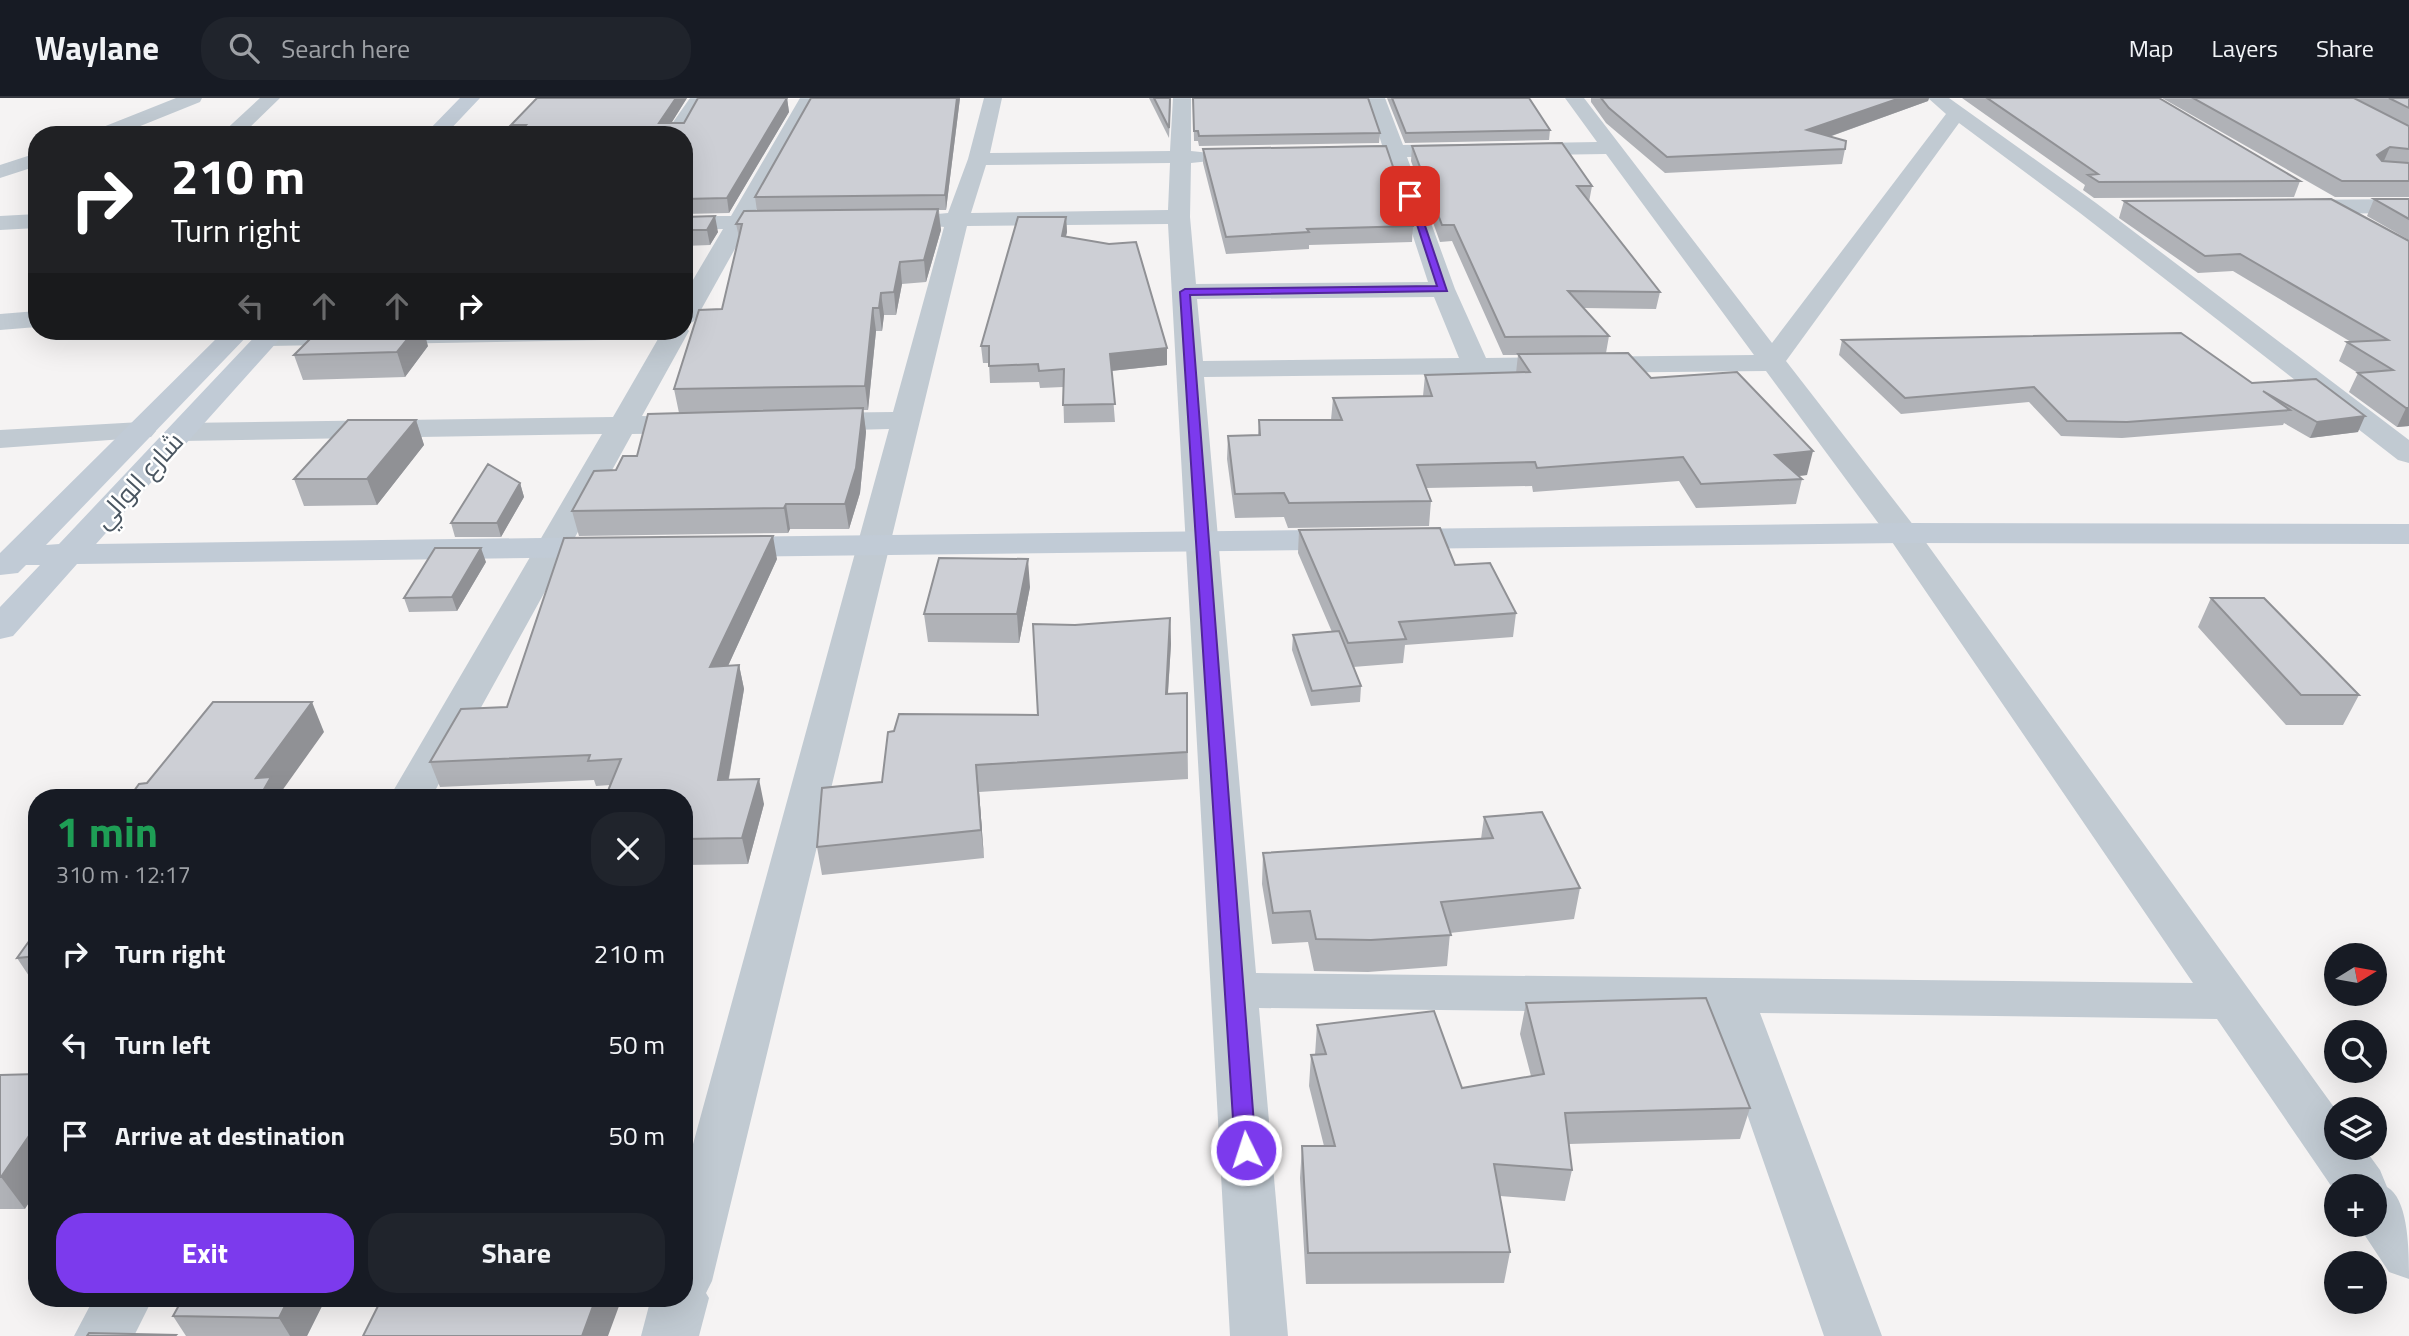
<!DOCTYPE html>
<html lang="en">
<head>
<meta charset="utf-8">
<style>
	body { margin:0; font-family:"Titillium Web",Cairo,sans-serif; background:#20242c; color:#f1f3f6; height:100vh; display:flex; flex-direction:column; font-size:26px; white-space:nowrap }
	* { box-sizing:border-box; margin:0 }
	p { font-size:23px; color:#9ea1a6 }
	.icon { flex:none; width:38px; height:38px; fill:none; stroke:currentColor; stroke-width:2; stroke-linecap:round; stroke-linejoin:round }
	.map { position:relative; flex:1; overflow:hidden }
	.side { position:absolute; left:28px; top:691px; width:665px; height:518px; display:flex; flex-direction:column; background:#171b24; border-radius:28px; box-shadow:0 7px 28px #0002 }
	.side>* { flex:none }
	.guide { position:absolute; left:28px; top:28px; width:665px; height:214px; border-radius:28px; box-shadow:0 7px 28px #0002; background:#202124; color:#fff; overflow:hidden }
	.needle { width:46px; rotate:79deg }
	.fabs { position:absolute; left:2324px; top:845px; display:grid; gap:14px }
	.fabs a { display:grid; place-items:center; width:63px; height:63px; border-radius:50%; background:#171b24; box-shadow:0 7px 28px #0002; font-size:35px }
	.pin { position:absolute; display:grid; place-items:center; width:60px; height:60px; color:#fff; margin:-30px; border-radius:14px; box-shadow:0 4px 10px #0006 }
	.me { position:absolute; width:77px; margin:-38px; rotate:356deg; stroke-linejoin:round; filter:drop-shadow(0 0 5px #0008) }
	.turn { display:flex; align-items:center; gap:24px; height:147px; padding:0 28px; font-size:32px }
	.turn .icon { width:91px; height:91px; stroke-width:2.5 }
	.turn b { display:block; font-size:49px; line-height:60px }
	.lanes { display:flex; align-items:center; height:66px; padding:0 28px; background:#0003; justify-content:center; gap:35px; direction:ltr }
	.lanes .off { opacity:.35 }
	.round { display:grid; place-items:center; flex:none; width:74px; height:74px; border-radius:28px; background:#20242c }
	.headline { display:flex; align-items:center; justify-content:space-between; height:119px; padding:0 28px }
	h1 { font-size:42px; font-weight:700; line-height:52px; color:#1e9e55 }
	.action { display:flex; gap:14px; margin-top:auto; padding:14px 28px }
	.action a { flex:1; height:80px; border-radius:28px; background:#7c3aed; color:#fff; font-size:28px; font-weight:700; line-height:80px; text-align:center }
	.action a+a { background:#20242c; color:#f1f3f6 }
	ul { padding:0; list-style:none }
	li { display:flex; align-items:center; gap:21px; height:91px; padding:0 28px }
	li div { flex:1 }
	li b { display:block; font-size:26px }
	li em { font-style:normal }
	header { display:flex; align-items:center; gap:42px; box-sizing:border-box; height:98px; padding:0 35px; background:#171b24; border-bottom:2px solid #363941 }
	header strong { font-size:33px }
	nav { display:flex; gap:38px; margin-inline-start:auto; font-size:24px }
	.search { width:490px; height:63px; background:#20242c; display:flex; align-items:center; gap:18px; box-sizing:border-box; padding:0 24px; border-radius:28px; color:#9ea1a6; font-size:26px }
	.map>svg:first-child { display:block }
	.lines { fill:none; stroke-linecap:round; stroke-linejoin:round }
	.street { fill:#c1cad2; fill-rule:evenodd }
	.secondary { fill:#c1cbd6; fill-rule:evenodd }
	.wall { fill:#b0b2b7 }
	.shaded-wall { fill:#909195 }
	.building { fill:#cdcfd5; stroke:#909195; stroke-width:2 }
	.route { fill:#7c3aed; stroke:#51269a; stroke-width:2 }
	.labels { text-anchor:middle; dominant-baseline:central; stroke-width:5; stroke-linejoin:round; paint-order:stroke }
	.street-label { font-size:26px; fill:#4a5661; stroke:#fff }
</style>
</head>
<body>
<header>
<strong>Waylane</strong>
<div class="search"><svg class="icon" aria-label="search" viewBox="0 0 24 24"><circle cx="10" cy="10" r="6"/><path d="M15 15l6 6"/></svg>Search here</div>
<nav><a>Map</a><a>Layers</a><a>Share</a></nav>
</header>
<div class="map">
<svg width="2409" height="1238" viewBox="0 0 2409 1238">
	<rect width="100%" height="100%" fill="#f5f3f3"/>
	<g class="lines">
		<path class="street" d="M 176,0 L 202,0 L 200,4 L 118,37 L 90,37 L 93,33 Z
			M 260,0 L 280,0 L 242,37 L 220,37 Z
			M 690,0 L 708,0 L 684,37 L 664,37 Z
			M 800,0 L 818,0 L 753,118 L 791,117 L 802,124 L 791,131 L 746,131 L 697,219 L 693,224 L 684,227 L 684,197 L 723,131 L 684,132 L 684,118 L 731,118 Z
			M 984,0 L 1002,0 L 990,55 L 1170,53 L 1173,0 L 1191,0 L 1191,53 L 1210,55 L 1213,59 L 1210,63 L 1191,65 L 1190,119 L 1196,186 L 1428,184 L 1387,59 L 1337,60 L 1327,54 L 1337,48 L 1382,47 L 1367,0 L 1385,0 L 1403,47 L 1597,44 L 1565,0 L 1584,0 L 1772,245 L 1946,16 L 1928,0 L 1949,0 L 2096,105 L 2409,342 L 2409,365 L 2398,362 L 2080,115 L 1959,25 L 1786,263 L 1914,428 L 2336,1012 L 2336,1050 L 2364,1050 L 2380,1072 L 2387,1089 C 2409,1101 2409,1154 2409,1181 L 2389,1174 L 2358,1127 L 2375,1127 L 2375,1088 L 2336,1088 L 2336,1095 L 2217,921 L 1760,915 L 1882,1238 L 1824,1238 L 1712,915 L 1259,910 L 1288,1238 L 1230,1238 L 1168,126 L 967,128 L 712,1183 L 706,1195 L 709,1200 L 699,1238 L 641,1238 L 651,1200 L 684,1200 L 684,1079 L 889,331 L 812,333 L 802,330 L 797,324 L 802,318 L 812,315 L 893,314 L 944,129 L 927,127 L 924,122 L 927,117 L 948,115 L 968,61 ZM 1606,56 L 1754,257 L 1486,260 L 1455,191 L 1407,59 ZM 1170,65 L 1168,112 L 971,115 L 986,67 ZM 1434,199 L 1459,260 L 1203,263 L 1197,201 ZM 1766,273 L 1890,441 L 2193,885 L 1256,875 L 1204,279 Z
			M 37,55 L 37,68 L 0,80 L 0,67 Z
			M 2409,101 L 2409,115 L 2292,116 L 2281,109 L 2292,102 Z
			M 37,116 L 37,130 L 0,132 L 0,118 Z
			M 37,213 L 37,229 L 0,232 L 0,216 Z
			M 684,227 L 689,233 L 642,318 L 709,320 L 714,326 L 709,332 L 699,335 L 632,336 L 431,700 L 389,700 L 602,336 L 182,343 L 172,340 L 167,334 L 172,328 L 182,325 L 613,319 L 658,241 L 268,248 L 259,246 L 255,240 L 265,233 L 684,233 Z
			M 141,324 L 151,327 L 156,333 L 151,339 L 0,350 L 0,332 Z
			M 94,1200 L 153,1200 L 134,1238 L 74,1238 Z"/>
		<path class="secondary" d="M 460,0 L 480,0 L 445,37 L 424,37 Z
			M 224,233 L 252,233 L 46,447 L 59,446 L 260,233 L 287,233 L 96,446 L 611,439 L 623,442 L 628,449 L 623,456 L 611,459 L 77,466 L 13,538 L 0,541 L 0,509 L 40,467 L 26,467 L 18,475 L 0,477 L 0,455 Z
			M 1902,425 L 2409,426 L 2409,446 L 1902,445 L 724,459 L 712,456 L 707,449 L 712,442 L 724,439 Z"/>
	</g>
	<path class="wall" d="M 537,0 L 687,0 L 671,25 L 684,25 L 787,0 L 789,14 L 729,115 L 684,116 L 684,37 L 514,37 L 511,27 Z
		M 811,0 L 960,0 L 946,112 L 939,112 L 941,132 L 926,184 L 902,186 L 896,217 L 884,217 L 882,233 L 876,233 L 868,312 L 863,312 L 866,334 L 860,395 L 849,431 L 790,431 L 788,435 L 579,438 L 572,413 L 616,372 L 637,358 L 679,315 L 674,291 L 722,211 L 739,139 L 736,126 L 757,113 L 755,99 Z
		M 1149,0 L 1171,0 L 1169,40 Z
		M 1193,0 L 1380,35 L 1379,45 L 1199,48 L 1198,43 L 1194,43 Z
		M 1387,0 L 1529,0 L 1550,32 L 1549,42 L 1405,45 Z
		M 1591,0 L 1929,0 L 1928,3 L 1829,39 L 1845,51 L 1842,66 L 1665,75 L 1606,25 L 1591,4 Z
		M 1962,0 L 2159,0 L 2300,83 L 2294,99 L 2094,100 L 2083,92 L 2085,87 Z
		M 2162,0 L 2354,0 L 2399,23 L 2355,0 L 2409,0 L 2409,99 L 2335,99 Z
		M 1412,48 L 1592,88 L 1589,104 L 1660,194 L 1656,211 L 1584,210 L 1609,238 L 1606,255 L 1651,280 L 1807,377 L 1798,378 L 1802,381 L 1796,406 L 1696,410 L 1679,383 L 1533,394 L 1532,388 L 1426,390 L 1431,403 L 1429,428 L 1288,430 L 1284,419 L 1235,420 L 1227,361 L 1228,338 L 1258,337 L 1259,322 L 1331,322 L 1333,300 L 1423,298 L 1425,277 L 1516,275 L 1518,257 L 1503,257 L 1452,143 L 1440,144 L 1411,63 Z
		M 1203,51 L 1413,128 L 1412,144 L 1309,147 L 1309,151 L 1226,156 L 1203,65 Z
		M 2374,101 L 2409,101 L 2409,142 L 2367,118 Z
		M 2124,103 L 2409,143 L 2409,328 L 2397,329 L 2349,294 L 2358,275 L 2339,263 L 2347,244 L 2351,244 L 2233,173 L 2198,175 L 2119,120 Z
		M 684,119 L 718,134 L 710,147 L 684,148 Z
		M 1066,119 L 1067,134 L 1066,138 L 1167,250 L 1167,267 L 1111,273 L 1115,324 L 1064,325 L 1063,289 L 1040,290 L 1039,284 L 990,285 L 989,265 L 983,265 L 981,248 Z
		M 1842,242 L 2252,285 L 2358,334 L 2310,340 L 2284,325 L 2283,327 L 2122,340 L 2061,338 L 2029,304 L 1901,316 L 1839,257 Z
		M 428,248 L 405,279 L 303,282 L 294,257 Z
		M 416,322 L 424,347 L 377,407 L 304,408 L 294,381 Z
		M 520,385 L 524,399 L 501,439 L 455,439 L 451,425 Z
		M 1299,432 L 1455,467 L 1516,515 L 1513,539 L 1405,547 L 1403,565 L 1353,569 L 1361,588 L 1360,604 L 1311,608 L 1292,552 L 1293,537 L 1332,534 L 1298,455 Z
		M 777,461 L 728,568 L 739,567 L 744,591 L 729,681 L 764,706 L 748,766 L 685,767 L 684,771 L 684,700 L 610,687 L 596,688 L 594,682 L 440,689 L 430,664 L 507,609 Z
		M 486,464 L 457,513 L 409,514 L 404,500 Z
		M 1030,489 L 1019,545 L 928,544 L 924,516 Z
		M 2211,500 L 2359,597 L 2343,627 L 2286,627 L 2198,529 Z
		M 1170,520 L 1171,546 L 1168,596 L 1187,595 L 1188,681 L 979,694 L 984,760 L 822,777 L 817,749 L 882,684 L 1038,617 L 1075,527 Z
		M 1484,719 L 1580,790 L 1574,821 L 1450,835 L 1447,868 L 1368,874 L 1314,873 L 1308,844 L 1272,846 L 1262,786 L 1263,755 L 1481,741 Z
		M 37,832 L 37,890 L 17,860 Z
		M 1526,905 L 1750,1010 L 1740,1041 L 1569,1046 L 1572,1072 L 1565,1103 L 1500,1098 L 1510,1154 L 1504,1185 L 1306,1186 L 1300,1080 L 1302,1048 L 1324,1048 L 1309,988 L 1311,957 L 1315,957 L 1317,927 L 1462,990 L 1531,978 L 1520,936 Z
		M 0,977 L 25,1111 L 0,1111 Z
		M 183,1200 L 326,1200 L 307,1238 L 186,1238 L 173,1218 Z"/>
	<path class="shaded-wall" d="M 676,0 L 687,0 L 664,37 L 659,25 Z
		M 787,0 L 789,14 L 729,115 L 727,100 Z
		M 957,0 L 960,0 L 946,112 L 945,97 Z
		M 1900,0 L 1929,0 L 1928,3 L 1803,48 L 1807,32 Z
		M 2390,49 L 2383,65 L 2377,57 Z
		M 938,111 L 941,132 L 926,184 L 924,162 Z
		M 715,118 L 718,134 L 710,147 L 707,132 Z
		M 1066,119 L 1067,134 L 1062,153 L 1062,138 Z
		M 900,164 L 902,186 L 896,217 L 894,194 Z
		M 881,195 L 884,217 L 882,233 L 879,210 Z
		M 873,210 L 876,233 L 868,312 L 865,288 Z
		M 414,233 L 424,233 L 428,248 L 405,279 L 397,254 Z
		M 1167,250 L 1167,267 L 1110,273 L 1110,256 Z
		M 863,310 L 866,334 L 860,395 L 849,431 L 845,406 Z
		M 2406,310 L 2409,310 L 2409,328 L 2397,329 Z
		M 2365,318 L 2358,334 L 2310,340 L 2317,324 Z
		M 416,322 L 424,347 L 377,407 L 367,381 Z
		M 1813,353 L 1807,377 L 1770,381 L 1775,357 Z
		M 520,385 L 524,399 L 501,439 L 497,425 Z
		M 786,406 L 790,431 L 788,435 L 784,410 Z
		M 773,438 L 777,461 L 716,594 L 710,569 Z
		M 481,450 L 486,464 L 457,513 L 452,499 Z
		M 1028,461 L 1030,489 L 1019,545 L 1017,516 Z
		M 1170,520 L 1171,546 L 1166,623 L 1166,596 Z
		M 739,567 L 744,591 L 724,707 L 718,682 Z
		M 312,604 L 324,634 L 279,697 L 281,700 L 259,700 L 256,680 Z
		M 976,667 L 979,694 L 984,760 L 981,732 Z
		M 759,681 L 764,706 L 748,766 L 742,740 Z
		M 684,853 L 692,881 L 684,918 Z
		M 37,1026 L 37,1092 L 25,1111 L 1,1079 Z
		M 289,1200 L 326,1200 L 307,1238 L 290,1238 L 279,1220 Z
		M 596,1200 L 622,1200 L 608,1238 L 582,1238 Z"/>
	<path class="building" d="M 537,0 L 676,0 L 659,25 L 684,25 L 698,0 L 787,0 L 727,100 L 684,101 L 684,37 L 517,37 L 526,27 L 511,27 Z
		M 811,0 L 957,0 L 945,97 L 755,99 Z
		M 1154,0 L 1170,0 L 1169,30 Z
		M 1193,0 L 1368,0 L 1380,35 L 1199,38 L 1198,33 L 1194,33 Z
		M 1392,0 L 1529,0 L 1550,32 L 1406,35 Z
		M 1601,0 L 1900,0 L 1807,32 L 1846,43 L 1845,51 L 1667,59 L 1609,10 Z
		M 1987,0 L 2159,0 L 2300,83 L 2099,84 L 2088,77 L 2098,76 Z
		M 2193,0 L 2354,0 L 2409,28 L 2409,51 L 2390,49 L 2377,57 L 2382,63 L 2409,65 L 2409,83 L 2342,83 Z
		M 2389,0 L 2409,0 L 2409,10 Z
		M 1562,45 L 1592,88 L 1577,88 L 1660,194 L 1568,193 L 1609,238 L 1505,239 L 1454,127 L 1442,127 L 1412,48 Z
		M 1386,48 L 1413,128 L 1307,131 L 1309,134 L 1226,139 L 1203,51 Z
		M 2331,101 L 2409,143 L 2409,310 L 2406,310 L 2358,275 L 2393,272 L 2347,244 L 2388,242 L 2240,156 L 2205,158 L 2124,103 Z
		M 2374,101 L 2409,101 L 2409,121 Z
		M 938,111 L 924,162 L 900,164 L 894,194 L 881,195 L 879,210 L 873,210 L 865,288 L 674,291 L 699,212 L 722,211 L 742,126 L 736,126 L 744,113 Z
		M 715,118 L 707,132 L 684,132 L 684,119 Z
		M 1018,119 L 1066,119 L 1062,138 L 1109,146 L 1136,144 L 1167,250 L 1110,256 L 1115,306 L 1063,307 L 1064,271 L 1039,273 L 1038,266 L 989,268 L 989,248 L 981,248 Z
		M 318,233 L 414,233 L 397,254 L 294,257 Z
		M 2181,235 L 2252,285 L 2316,281 L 2365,318 L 2317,324 L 2263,293 L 2290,312 L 2127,324 L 2067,323 L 2034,289 L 1905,300 L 1842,242 Z
		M 1628,255 L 1651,280 L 1737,274 L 1813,353 L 1775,357 L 1802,381 L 1701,386 L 1683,359 L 1537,370 L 1535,364 L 1417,367 L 1431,403 L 1289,405 L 1284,395 L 1235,396 L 1228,338 L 1260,337 L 1259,322 L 1342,322 L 1333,300 L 1432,298 L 1425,277 L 1530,274 L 1518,256 Z
		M 863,310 L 856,370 L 845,406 L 786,406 L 784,410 L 572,413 L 594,373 L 616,372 L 623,358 L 637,358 L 648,316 Z
		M 348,322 L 416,322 L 367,381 L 294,381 Z
		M 488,366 L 520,385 L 497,425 L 451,425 Z
		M 1440,430 L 1455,467 L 1490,465 L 1516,515 L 1399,524 L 1406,541 L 1348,545 L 1299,432 Z
		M 773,438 L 710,569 L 739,567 L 718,682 L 759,681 L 742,740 L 684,741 L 684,700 L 605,700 L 621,661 L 588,663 L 590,657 L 430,664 L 461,611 L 507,609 L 564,440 Z
		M 435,450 L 481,450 L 452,499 L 404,500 Z
		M 939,460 L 1028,461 L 1017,516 L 924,516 Z
		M 2211,500 L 2264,500 L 2359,597 L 2301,597 Z
		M 1170,520 L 1166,596 L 1187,595 L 1187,654 L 976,667 L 981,732 L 817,749 L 822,690 L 882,684 L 888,634 L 894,633 L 899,616 L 1038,617 L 1033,526 L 1075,527 Z
		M 1339,533 L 1361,588 L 1312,593 L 1293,537 Z
		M 213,604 L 312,604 L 256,680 L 271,679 L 259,700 L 129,700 L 139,686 L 147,685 Z
		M 1542,714 L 1580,790 L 1441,804 L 1451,837 L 1371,842 L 1316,841 L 1310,813 L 1273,815 L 1263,755 L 1493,740 L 1484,719 Z
		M 37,832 L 37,858 L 17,860 Z
		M 1706,900 L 1750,1010 L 1565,1015 L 1572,1072 L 1494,1066 L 1510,1154 L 1308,1155 L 1302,1048 L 1335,1048 L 1311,957 L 1326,956 L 1317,927 L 1434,913 L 1462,990 L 1544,976 L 1526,905 Z
		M 37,976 L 37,1026 L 1,1079 L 0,1079 L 0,977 Z
		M 183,1200 L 289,1200 L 279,1220 L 173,1218 Z
		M 382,1200 L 596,1200 L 582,1238 L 363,1238 Z
		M 89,1235 L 176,1237 L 175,1238 L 87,1238 Z"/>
	<path class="route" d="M 1407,96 L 1415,98 L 1447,193 L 1190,197 L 1256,1052 L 1253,1058 L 1246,1060 L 1238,1058 L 1235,1052 L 1180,194 L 1185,191 L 1437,188 Z"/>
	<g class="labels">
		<g class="street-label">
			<text transform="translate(138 382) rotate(-48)">شارع الوالي</text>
		</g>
	</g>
</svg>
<div class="fabs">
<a><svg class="needle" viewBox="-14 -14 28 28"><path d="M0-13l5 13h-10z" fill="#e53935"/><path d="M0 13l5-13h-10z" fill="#9ea1a6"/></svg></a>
<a><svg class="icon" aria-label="search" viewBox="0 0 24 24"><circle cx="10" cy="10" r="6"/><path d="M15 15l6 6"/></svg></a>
<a><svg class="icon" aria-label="layers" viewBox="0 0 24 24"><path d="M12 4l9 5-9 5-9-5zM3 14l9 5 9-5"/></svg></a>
<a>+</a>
<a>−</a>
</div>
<div class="pin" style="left:1410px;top:98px;background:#d93025"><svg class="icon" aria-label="arrive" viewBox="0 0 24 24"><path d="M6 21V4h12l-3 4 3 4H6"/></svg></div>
<svg class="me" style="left:1246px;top:1052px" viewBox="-20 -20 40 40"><circle r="17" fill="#7c3aed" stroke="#fff" stroke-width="3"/><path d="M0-11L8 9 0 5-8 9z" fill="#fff"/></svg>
<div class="guide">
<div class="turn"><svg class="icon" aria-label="right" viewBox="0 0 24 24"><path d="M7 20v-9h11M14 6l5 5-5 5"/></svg><div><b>210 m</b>Turn right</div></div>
<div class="lanes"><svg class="icon off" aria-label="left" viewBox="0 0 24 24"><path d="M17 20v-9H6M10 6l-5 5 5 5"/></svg><svg class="icon off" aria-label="ahead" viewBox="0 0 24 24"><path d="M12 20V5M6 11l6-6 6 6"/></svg><svg class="icon off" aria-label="ahead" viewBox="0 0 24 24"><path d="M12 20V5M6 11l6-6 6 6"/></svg><svg class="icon" aria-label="right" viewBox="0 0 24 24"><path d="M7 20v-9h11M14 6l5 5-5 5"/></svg></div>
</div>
<section class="side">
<div class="headline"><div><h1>1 min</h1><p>310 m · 12:17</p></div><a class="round"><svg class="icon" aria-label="close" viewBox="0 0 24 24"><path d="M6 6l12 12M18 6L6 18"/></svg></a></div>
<ul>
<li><svg class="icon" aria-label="right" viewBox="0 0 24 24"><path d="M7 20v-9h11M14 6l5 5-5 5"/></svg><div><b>Turn right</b></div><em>210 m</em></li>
<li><svg class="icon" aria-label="left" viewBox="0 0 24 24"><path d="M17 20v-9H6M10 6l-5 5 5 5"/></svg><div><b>Turn left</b></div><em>50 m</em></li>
<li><svg class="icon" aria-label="arrive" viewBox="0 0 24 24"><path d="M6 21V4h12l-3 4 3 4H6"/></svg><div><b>Arrive at destination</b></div><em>50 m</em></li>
</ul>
<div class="action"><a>Exit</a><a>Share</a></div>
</section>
</div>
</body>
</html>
